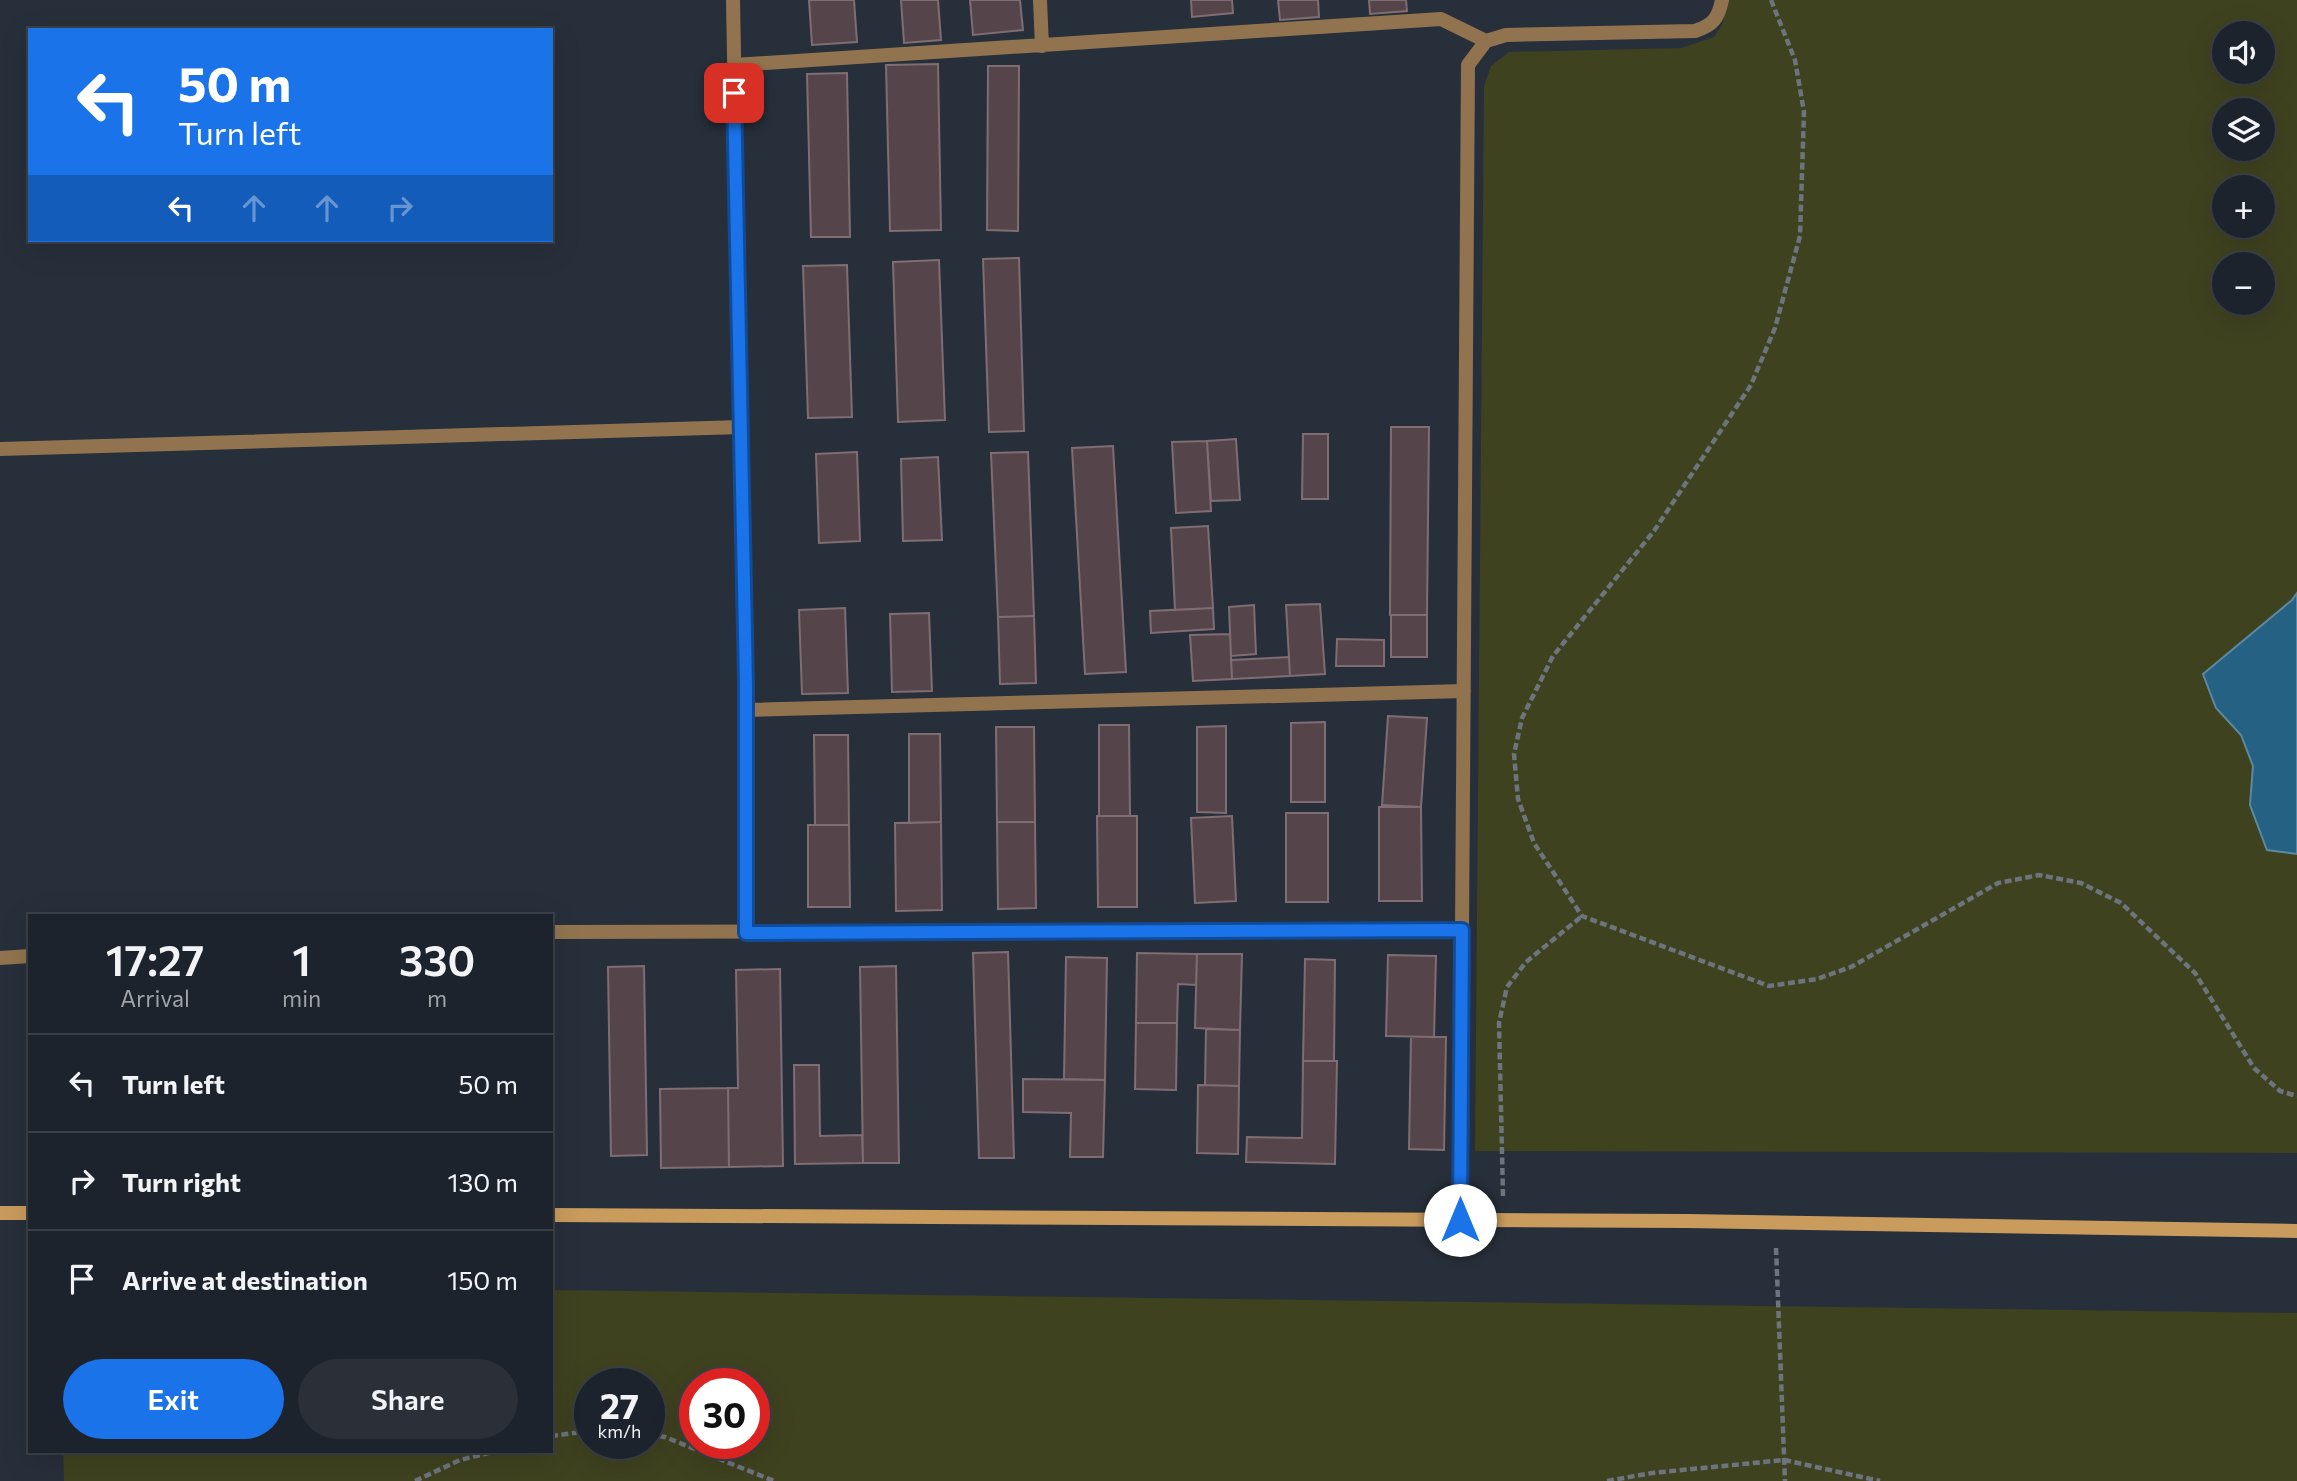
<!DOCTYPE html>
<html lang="en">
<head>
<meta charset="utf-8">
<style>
	body { margin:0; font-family:Commissioner,sans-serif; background:#2a2f38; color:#f1f3f6; height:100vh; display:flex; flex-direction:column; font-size:26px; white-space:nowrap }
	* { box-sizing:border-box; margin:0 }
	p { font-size:23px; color:#a0a4a9 }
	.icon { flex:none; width:38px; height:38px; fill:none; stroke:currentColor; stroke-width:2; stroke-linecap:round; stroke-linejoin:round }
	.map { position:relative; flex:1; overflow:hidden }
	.sheet { position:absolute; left:28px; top:914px; width:525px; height:539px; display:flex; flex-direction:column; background:#1d232c; border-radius:0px; box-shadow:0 7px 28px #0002,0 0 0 2px #3b4048 }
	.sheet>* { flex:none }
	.guide { position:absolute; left:28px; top:28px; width:525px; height:214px; border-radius:0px; box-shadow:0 7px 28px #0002,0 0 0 2px #3b4048; background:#1a73e8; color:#fff; overflow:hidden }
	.buttons { position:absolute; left:2212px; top:21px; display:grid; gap:14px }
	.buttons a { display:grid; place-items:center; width:63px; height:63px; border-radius:50%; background:#1d232c; box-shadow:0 7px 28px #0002,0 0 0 2px #3b4048; font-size:35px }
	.speed { position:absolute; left:574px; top:1368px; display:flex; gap:14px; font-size:35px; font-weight:700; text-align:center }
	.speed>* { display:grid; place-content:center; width:91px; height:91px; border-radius:50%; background:#1d232c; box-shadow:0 7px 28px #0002,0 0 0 2px #3b4048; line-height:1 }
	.speed small { font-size:18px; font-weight:400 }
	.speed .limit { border:10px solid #d22; background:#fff; color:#111 }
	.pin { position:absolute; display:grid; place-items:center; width:60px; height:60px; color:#fff; margin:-30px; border-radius:14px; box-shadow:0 4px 10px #0006 }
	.me { position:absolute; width:77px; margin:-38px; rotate:0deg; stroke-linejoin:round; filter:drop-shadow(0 0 5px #0008) }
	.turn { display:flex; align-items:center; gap:24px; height:147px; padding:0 35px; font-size:32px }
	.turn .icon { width:91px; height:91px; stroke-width:2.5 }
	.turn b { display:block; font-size:49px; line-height:60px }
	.lanes { display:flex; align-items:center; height:66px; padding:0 35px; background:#0003; justify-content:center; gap:35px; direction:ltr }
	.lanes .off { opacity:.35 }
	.eta { display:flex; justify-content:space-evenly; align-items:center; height:119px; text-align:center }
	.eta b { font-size:42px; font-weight:600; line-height:49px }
	.button { display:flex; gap:14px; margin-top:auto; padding:14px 35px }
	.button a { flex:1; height:80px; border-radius:42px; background:#1a73e8; color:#fff; font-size:28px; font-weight:600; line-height:80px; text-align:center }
	.button a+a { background:#2a2f38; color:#f1f3f6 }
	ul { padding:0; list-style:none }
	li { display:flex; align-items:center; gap:21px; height:98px; padding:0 35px; border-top:2px solid #3b4048 }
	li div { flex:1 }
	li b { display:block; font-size:26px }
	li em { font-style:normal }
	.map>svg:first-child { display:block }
	.green { fill:#3f421f; fill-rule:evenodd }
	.water { fill:#256182; stroke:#5c88a1; stroke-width:2 }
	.building { fill:#55454b; stroke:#7f6d73; stroke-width:2 }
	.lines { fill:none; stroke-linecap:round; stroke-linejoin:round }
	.path { stroke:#6d747d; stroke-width:4.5; stroke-dasharray:7 3.5; stroke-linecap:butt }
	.street { stroke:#91744f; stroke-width:14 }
	.secondary { stroke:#c99b5d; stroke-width:14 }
	.route-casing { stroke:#114b97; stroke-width:18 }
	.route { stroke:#1a73e8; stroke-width:12 }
</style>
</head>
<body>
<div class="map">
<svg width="2297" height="1481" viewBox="0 0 2297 1481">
	<rect width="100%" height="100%" fill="#272f3a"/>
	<path class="green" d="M 1728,0 L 2297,0 L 2297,1153 L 1475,1151 L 1484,86 L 1491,66 L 1509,52 L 1681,48 L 1714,37 L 1722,25 ZM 2224,33 L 2263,33 L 2263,72 L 2224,72 ZM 2224,110 L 2263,110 L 2263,149 L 2224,149 ZM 2224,187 L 2263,187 L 2263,226 L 2224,226 ZM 2224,264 L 2263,264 L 2263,303 L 2224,303 Z
		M 551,1290 L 2297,1313 L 2297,1481 L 64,1481 L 63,1451 L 551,1451 ZM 590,1384 L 649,1384 L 649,1444 L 590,1444 ZM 695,1384 L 754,1384 L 754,1444 L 695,1444 Z"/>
	<path class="water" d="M 2297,593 L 2297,854 L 2267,850 L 2250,805 L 2253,766 L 2241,735 L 2216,708 L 2203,674 L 2292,600 Z"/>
	<path class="building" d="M 809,0 L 854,0 L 857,42 L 812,45 Z
		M 901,0 L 938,0 L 941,40 L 904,43 Z
		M 970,0 L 1020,0 L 1023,30 L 973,35 Z
		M 1191,0 L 1232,0 L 1233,13 L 1192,17 Z
		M 1278,0 L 1318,0 L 1319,17 L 1280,20 Z
		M 1369,0 L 1406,0 L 1407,11 L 1370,14 Z
		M 938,64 L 941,230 L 890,231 L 886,65 Z
		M 988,66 L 1019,66 L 1018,231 L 987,230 Z
		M 847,73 L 850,237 L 811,237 L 807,74 Z
		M 1019,258 L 1024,431 L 989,432 L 983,259 Z
		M 939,260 L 945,420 L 898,422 L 893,262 Z
		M 847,265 L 852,417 L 808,418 L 803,266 Z
		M 1391,427 L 1429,427 L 1427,615 L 1390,615 Z
		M 1303,434 L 1328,434 L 1328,499 L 1302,499 Z
		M 1236,439 L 1240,500 L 1211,501 L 1207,441 Z
		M 1207,441 L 1211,511 L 1176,513 L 1172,442 Z
		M 1113,446 L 1126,672 L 1085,674 L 1072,448 Z
		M 857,452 L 860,541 L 819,543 L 816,454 Z
		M 1028,452 L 1034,616 L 998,617 L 991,453 Z
		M 938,457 L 942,540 L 903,541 L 901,459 Z
		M 1208,526 L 1213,608 L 1175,610 L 1171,528 Z
		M 1320,604 L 1325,674 L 1290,676 L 1286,605 Z
		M 1254,605 L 1256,654 L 1231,656 L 1229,607 Z
		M 845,608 L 848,693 L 802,694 L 799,610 Z
		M 1213,608 L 1214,629 L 1151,633 L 1150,611 Z
		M 929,613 L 932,691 L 892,692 L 890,614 Z
		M 1391,615 L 1427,615 L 1427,657 L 1391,657 Z
		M 1034,616 L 1036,683 L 1000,684 L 998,617 Z
		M 1230,634 L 1232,679 L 1193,681 L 1190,635 Z
		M 1337,639 L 1384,640 L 1384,666 L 1336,666 Z
		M 1289,657 L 1290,676 L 1232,679 L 1231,660 Z
		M 1388,716 L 1427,718 L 1421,807 L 1382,805 Z
		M 1325,722 L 1325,802 L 1291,802 L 1291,723 Z
		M 1099,725 L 1129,725 L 1130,816 L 1099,816 Z
		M 1226,726 L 1226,813 L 1197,812 L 1197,727 Z
		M 996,727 L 1034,727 L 1035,822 L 997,822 Z
		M 909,734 L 940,734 L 941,822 L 909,823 Z
		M 814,735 L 848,735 L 849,825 L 815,825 Z
		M 1379,807 L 1421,807 L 1422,901 L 1379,901 Z
		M 1286,813 L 1328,813 L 1328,902 L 1286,902 Z
		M 1097,816 L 1137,816 L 1137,907 L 1098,907 Z
		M 1232,816 L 1236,901 L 1195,903 L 1191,818 Z
		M 941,822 L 942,910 L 896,911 L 895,823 Z
		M 997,822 L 1035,822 L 1036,908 L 998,909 Z
		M 808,825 L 849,825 L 850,907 L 808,907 Z
		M 1008,952 L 1014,1158 L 979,1158 L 973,953 Z
		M 1137,953 L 1197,954 L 1196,985 L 1178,984 L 1177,1023 L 1136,1023 Z
		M 1197,954 L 1242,954 L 1240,1030 L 1195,1028 Z
		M 1388,955 L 1436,956 L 1434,1037 L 1386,1036 Z
		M 1066,957 L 1107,958 L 1105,1080 L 1064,1079 Z
		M 1305,959 L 1335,960 L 1334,1061 L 1303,1061 Z
		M 644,966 L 647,1155 L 611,1156 L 608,967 Z
		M 896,966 L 899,1163 L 863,1163 L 860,967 Z
		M 780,969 L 783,1166 L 729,1167 L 728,1088 L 738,1088 L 736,970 Z
		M 1136,1023 L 1177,1023 L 1176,1090 L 1135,1089 Z
		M 1206,1029 L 1240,1030 L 1239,1086 L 1205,1085 Z
		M 1411,1037 L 1446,1037 L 1444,1150 L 1409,1149 Z
		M 1303,1061 L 1337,1061 L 1335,1164 L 1246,1162 L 1247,1137 L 1302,1138 Z
		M 794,1065 L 819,1065 L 820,1136 L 862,1135 L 863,1163 L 795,1164 Z
		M 1023,1079 L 1105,1080 L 1103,1157 L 1070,1157 L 1071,1113 L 1023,1112 Z
		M 1198,1085 L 1239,1086 L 1238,1154 L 1197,1153 Z
		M 728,1088 L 729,1167 L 661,1168 L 660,1089 Z"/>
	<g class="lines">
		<path class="path" d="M 1771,0 L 1795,60 L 1804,112 L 1800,236 L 1775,328 L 1751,385 L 1654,531 L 1553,656 L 1522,718 L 1514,754 L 1518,799 L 1534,843 L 1582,916 L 1769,986 L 1817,979 L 1851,967 L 1998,883 L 2039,875 L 2081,883 L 2121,903 L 2195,973 L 2254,1068 L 2280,1091 L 2297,1096
			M 1503,1196 L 1499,1023 L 1507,987 L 1526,962 L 1582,916
			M 1776,1248 L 1785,1481
			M 649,1434 L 665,1437 L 774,1481
			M 551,1436 L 590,1431
			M 415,1481 L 460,1460 L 496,1451
			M 1607,1481 L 1652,1473 L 1784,1460 L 1880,1481"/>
		<path class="street" d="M 733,0 L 746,710 L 746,933
			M 1040,0 L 1042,46
			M 734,65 L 1441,19 L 1486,41
			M 0,449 L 741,427
			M 746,710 L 1464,691
			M 551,932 L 1462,930
			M 0,958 L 30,956
			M 1460,1220 L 1468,65 L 1486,41 L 1506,35 L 1695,31 C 1713,25 1718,19 1722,0"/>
		<path class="secondary" d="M 0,1213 L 30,1213
			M 551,1215 L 1686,1221 L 2297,1231"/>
	</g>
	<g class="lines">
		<g class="route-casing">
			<path id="route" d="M 734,93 L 746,684 L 746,933 L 1462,930 L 1460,1220"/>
		</g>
		<use href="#route" class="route"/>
	</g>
</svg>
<div class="buttons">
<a><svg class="icon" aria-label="sound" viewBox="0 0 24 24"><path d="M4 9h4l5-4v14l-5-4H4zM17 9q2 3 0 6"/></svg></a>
<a><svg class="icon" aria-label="layers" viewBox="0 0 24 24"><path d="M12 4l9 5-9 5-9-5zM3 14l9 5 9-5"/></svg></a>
<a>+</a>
<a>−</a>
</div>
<div class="speed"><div>27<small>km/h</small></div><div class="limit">30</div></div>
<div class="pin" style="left:734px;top:93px;background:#d93025"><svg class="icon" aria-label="arrive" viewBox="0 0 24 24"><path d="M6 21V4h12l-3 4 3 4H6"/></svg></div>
<svg class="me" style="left:1460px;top:1220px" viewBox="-20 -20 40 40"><circle r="19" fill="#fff"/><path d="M0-13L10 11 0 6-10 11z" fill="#1a73e8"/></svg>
<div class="guide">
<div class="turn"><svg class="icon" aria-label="left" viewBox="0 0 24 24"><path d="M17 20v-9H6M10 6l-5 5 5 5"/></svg><div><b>50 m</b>Turn left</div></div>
<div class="lanes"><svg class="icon" aria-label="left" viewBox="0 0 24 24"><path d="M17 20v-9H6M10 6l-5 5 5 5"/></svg><svg class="icon off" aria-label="ahead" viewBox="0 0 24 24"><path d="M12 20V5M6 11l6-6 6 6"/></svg><svg class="icon off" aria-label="ahead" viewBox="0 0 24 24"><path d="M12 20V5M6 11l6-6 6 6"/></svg><svg class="icon off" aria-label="right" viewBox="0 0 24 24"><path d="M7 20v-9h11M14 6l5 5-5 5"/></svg></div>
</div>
<section class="sheet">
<div class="eta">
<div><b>17:27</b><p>Arrival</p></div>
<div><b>1</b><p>min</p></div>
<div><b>330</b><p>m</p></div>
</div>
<ul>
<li><svg class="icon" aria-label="left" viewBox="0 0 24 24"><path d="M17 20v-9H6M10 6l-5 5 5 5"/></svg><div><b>Turn left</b></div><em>50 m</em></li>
<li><svg class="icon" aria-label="right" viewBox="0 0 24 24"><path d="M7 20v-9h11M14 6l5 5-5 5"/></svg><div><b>Turn right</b></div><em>130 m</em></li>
<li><svg class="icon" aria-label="arrive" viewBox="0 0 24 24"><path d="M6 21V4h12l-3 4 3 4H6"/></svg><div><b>Arrive at destination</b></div><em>150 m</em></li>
</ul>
<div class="button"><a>Exit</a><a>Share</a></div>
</section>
</div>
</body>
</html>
